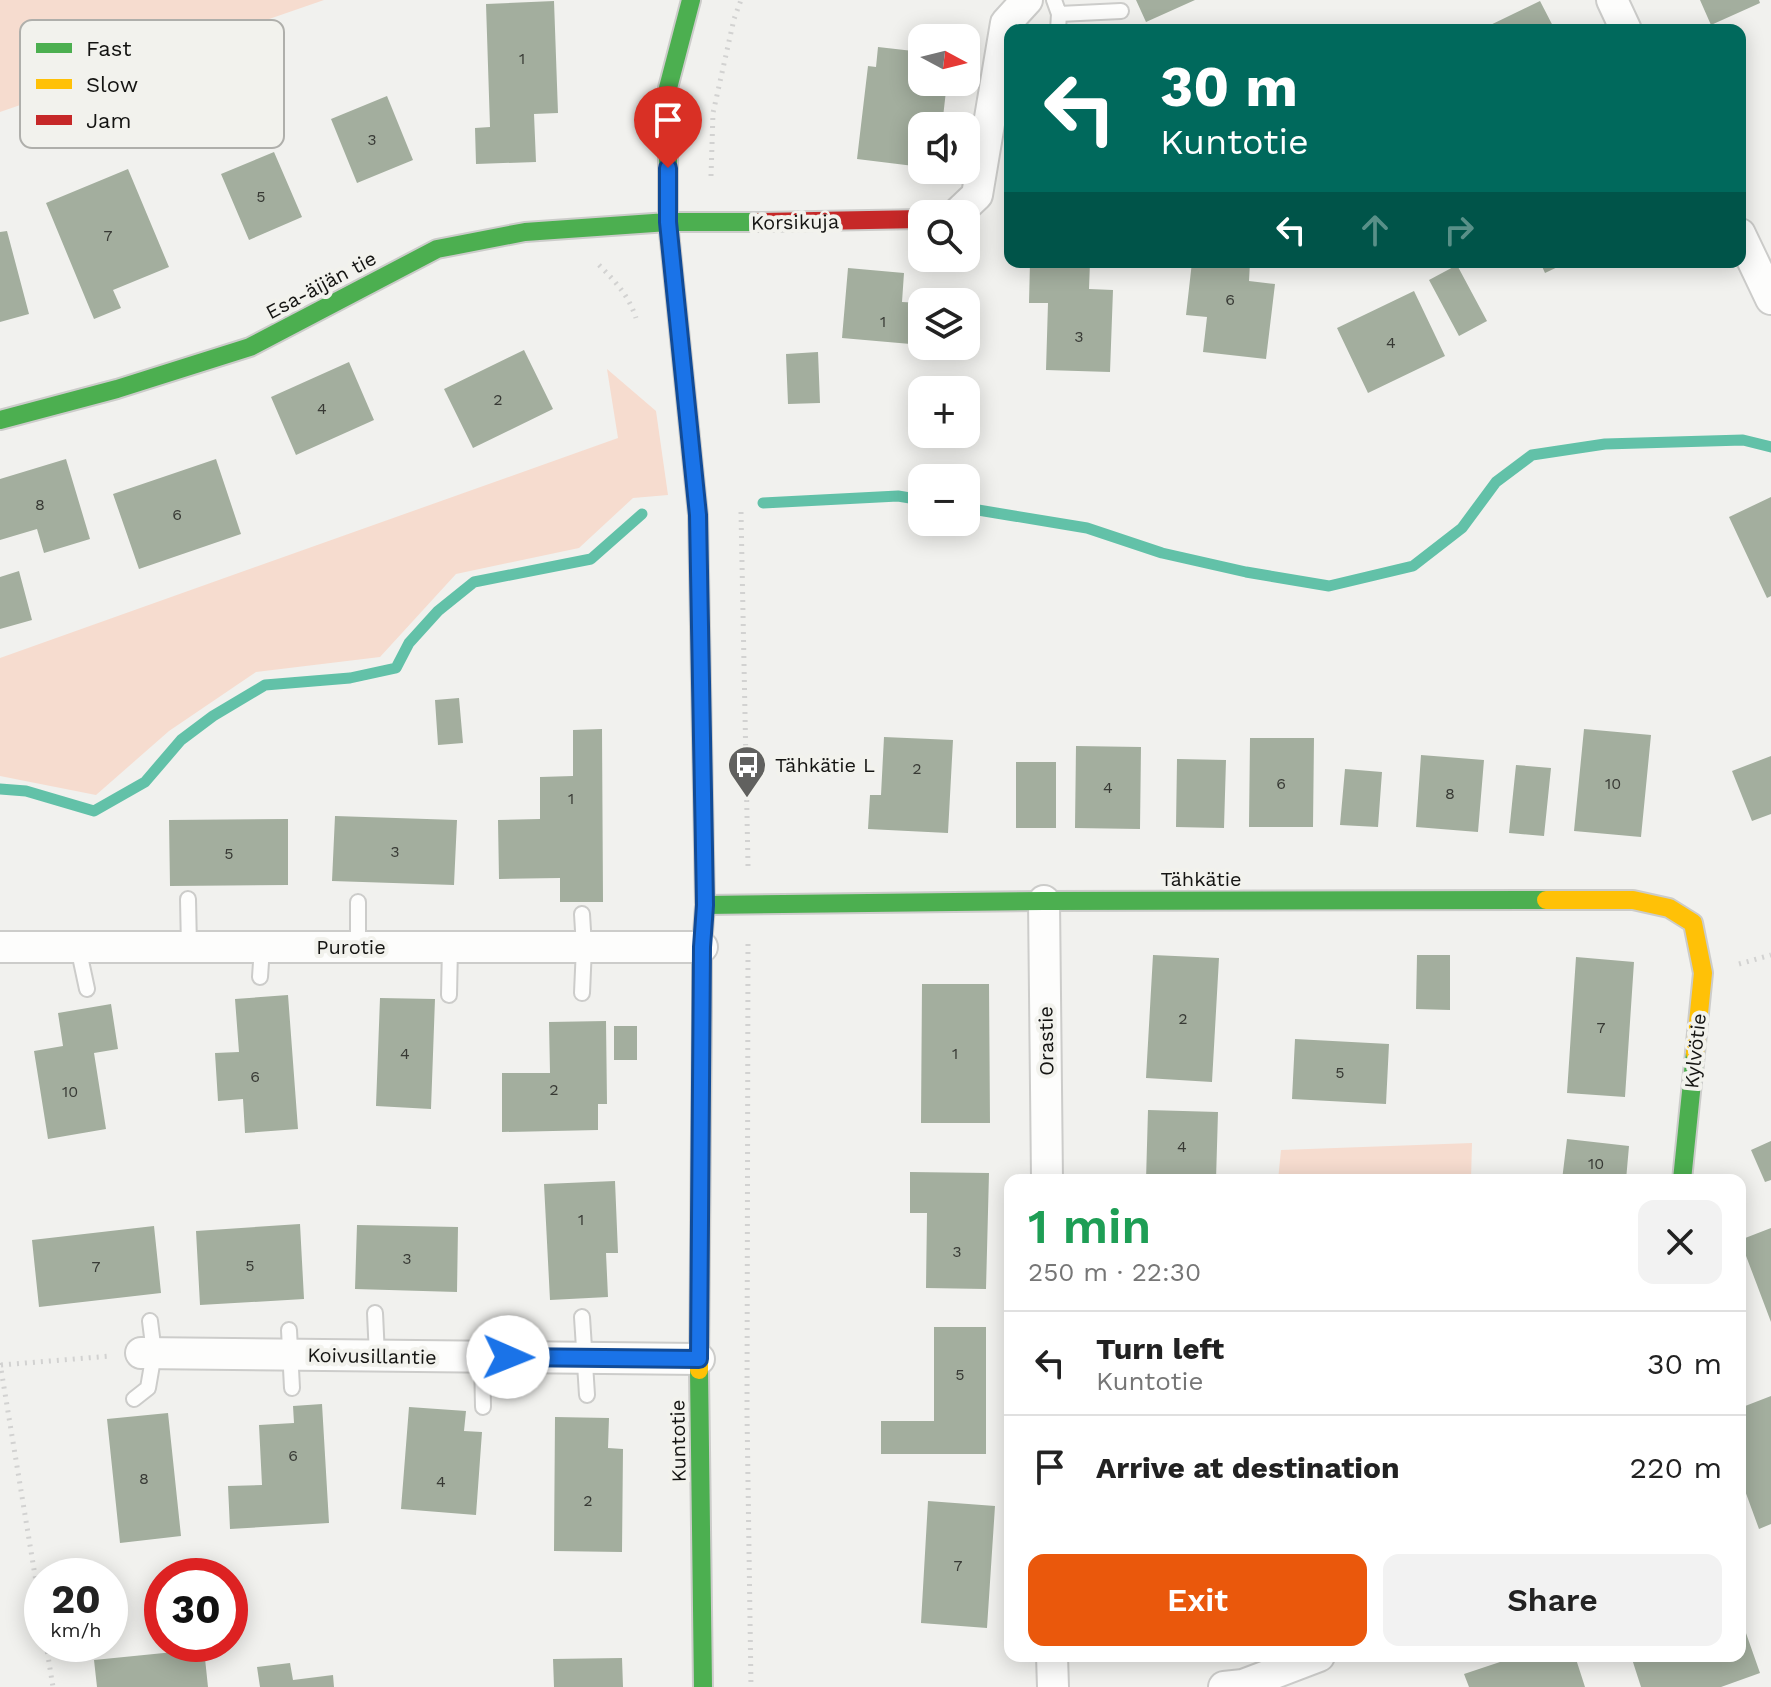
<!DOCTYPE html>
<html lang="en">
<head>
<meta charset="utf-8">
<style>
	body { margin:0; font-family:"Work Sans",sans-serif; background:#f2f2f2; color:#222; height:100vh; display:flex; flex-direction:column; font-size:30px; white-space:nowrap }
	* { box-sizing:border-box; margin:0 }
	p { font-size:26px; color:#767676 }
	.icon { flex:none; width:44px; height:44px; fill:none; stroke:currentColor; stroke-width:2; stroke-linecap:round; stroke-linejoin:round }
	.map { position:relative; flex:1; overflow:hidden }
	.panel { position:absolute; left:1004px; top:1174px; width:742px; height:488px; display:flex; flex-direction:column; background:#fff; border-radius:16px; box-shadow:0 4px 20px #0003 }
	.panel>* { flex:none }
	.top-card { position:absolute; left:1004px; top:24px; width:742px; height:244px; border-radius:16px; box-shadow:0 4px 20px #0003; background:#00695c; color:#fff; overflow:hidden }
	.needle { width:52px; rotate:97deg }
	.fabs { position:absolute; left:908px; top:24px; display:grid; gap:16px }
	.fabs a { display:grid; place-items:center; width:72px; height:72px; border-radius:16px; background:#fff; box-shadow:0 4px 20px #0003; font-size:40px }
	.speed { position:absolute; left:24px; top:1558px; display:flex; gap:16px; font-size:40px; font-weight:700; text-align:center }
	.speed>* { display:grid; place-content:center; width:104px; height:104px; border-radius:50%; background:#fff; box-shadow:0 4px 20px #0003; line-height:1 }
	.speed small { font-size:20px; font-weight:400 }
	.speed .limit { border:12px solid #d22; background:#fff; color:#111 }
	.pin { position:absolute; display:grid; place-items:center; width:68px; height:68px; color:#fff; margin:-82px -34px; border-radius:50% 50% 50% 0; rotate:-45deg; box-shadow:0 0 8px #0007 }
	.pin .icon { rotate:45deg }
	.me { position:absolute; width:88px; margin:-44px; rotate:91deg; stroke-linejoin:round; filter:drop-shadow(0 0 6px #0008) }
	.turn { display:flex; align-items:center; gap:28px; height:168px; padding:0 24px; font-size:36px }
	.turn .icon { width:104px; height:104px; stroke-width:2.5 }
	.turn b { display:block; font-size:56px; line-height:68px }
	.lanes { display:flex; align-items:center; height:76px; padding:0 24px; background:#0003; justify-content:center; gap:40px; direction:ltr }
	.lanes .off { opacity:.35 }
	.round { display:grid; place-items:center; flex:none; width:84px; height:84px; border-radius:16px; background:#f2f2f2 }
	.overview { display:flex; align-items:center; justify-content:space-between; height:136px; padding:0 24px }
	h1 { font-size:48px; font-weight:600; line-height:60px; color:#1e9e55 }
	.primary-button { display:flex; gap:16px; margin-top:auto; padding:16px 24px }
	.primary-button a { flex:1; height:92px; border-radius:16px; background:#ea580c; color:#fff; font-size:32px; font-weight:600; line-height:92px; text-align:center }
	.primary-button a+a { background:#f2f2f2; color:#222 }
	ul { padding:0; list-style:none }
	li { display:flex; align-items:center; gap:24px; height:104px; padding:0 24px; border-top:2px solid #e0e0e0 }
	li div { flex:1 }
	li b { display:block; font-size:30px }
	li em { font-style:normal }
	.map>svg:first-child { display:block }
	.green { fill:#f6dccf }
	.lines { fill:none; stroke-linecap:round; stroke-linejoin:round }
	.stream { stroke:#62c1a8; stroke-width:11 }
	.building { fill:#a3ae9e }
	.lane-casing { stroke:#ccccca; stroke-width:18 }
	.street-casing { stroke:#ccccca; stroke-width:34 }
	.fast-casing { stroke:#ccccca; stroke-width:22 }
	.slow-casing { stroke:#ccccca; stroke-width:22 }
	.jam-casing { stroke:#ccccca; stroke-width:22 }
	.path { stroke:#d2d2d1; stroke-width:5; stroke-dasharray:2 6; stroke-linecap:butt }
	.lane { stroke:#fdfdfc; stroke-width:14 }
	.street { stroke:#fdfdfc; stroke-width:30 }
	.fast { stroke:#4caf50; stroke-width:18 }
	.slow { stroke:#ffc107; stroke-width:18 }
	.jam { stroke:#c62828; stroke-width:18 }
	.route-casing { stroke:#114b97; stroke-width:20 }
	.route { stroke:#1a73e8; stroke-width:14 }
	.labels { text-anchor:middle; dominant-baseline:central; stroke-width:8; stroke-linejoin:round; paint-order:stroke }
	.number-label { font-size:16px; fill:#383a35 }
	.street-label { font-size:20px; fill:#141412; stroke:#f2f2ed }
	.poi-label { font-size:20px; fill:#141412; stroke:#f2f2ed; text-anchor:start }
	.key { fill:#f2f2ed; stroke:#afafab; stroke-width:2 }
	.key-label { font-size:22px; fill:#141412 }
</style>
</head>
<body>
<div class="map">
<svg width="1771" height="1687" viewBox="0 0 1771 1687">
	<rect width="100%" height="100%" fill="#f1f1ee"/>
	<path class="green" d="M 0,0 L 324,0 L 0,112 Z
		M 607,369 L 656,411 L 668,495 L 633,498 L 579,548 L 456,574 L 380,657 L 256,672 L 169,731 L 96,795 L 0,776 L 0,658 L 618,438 Z
		M 1472,1143 L 1471,1180 L 1278,1180 L 1281,1150 Z"/>
	<g class="lines">
		<path class="stream" d="M 763,503 L 898,496 L 922,500
			M 966,508 L 1087,528 L 1162,553 L 1246,572 L 1329,586 L 1413,566 L 1462,528 L 1496,482 L 1532,455 L 1605,444 L 1743,440 L 1771,447
			M 0,789 L 26,791 L 94,811 L 145,782 L 181,740 L 213,716 L 265,685 L 350,678 L 396,668 L 409,643 L 438,611 L 474,582 L 591,559 L 642,514"/>
	</g>
	<path class="building" d="M 1136,0 L 1195,0 L 1146,22 Z
		M 1700,0 L 1759,0 L 1760,3 L 1711,25 Z
		M 554,1 L 558,113 L 534,114 L 536,162 L 476,164 L 475,128 L 490,127 L 486,4 Z
		M 1540,1 L 1555,30 L 1480,30 Z
		M 878,47 L 922,52 L 922,82 L 947,82 L 942,126 L 922,126 L 922,167 L 857,159 L 868,66 L 876,67 Z
		M 387,96 L 413,160 L 357,183 L 331,119 Z
		M 274,152 L 302,217 L 249,240 L 221,174 Z
		M 128,169 L 169,267 L 113,290 L 121,308 L 94,319 L 46,203 Z
		M 7,231 L 29,314 L 0,322 L 0,232 Z
		M 1030,262 L 1090,262 L 1089,289 L 1113,290 L 1110,372 L 1046,370 L 1048,303 L 1029,303 Z
		M 1192,262 L 1250,262 L 1249,281 L 1275,284 L 1266,359 L 1203,352 L 1207,317 L 1186,315 Z
		M 1540,262 L 1568,262 L 1545,273 Z
		M 1457,265 L 1487,321 L 1459,336 L 1429,280 Z
		M 848,268 L 904,273 L 902,302 L 922,303 L 922,345 L 842,338 Z
		M 1414,291 L 1445,356 L 1368,393 L 1337,328 Z
		M 524,350 L 553,409 L 473,448 L 444,389 Z
		M 818,352 L 820,403 L 788,404 L 786,354 Z
		M 349,362 L 374,420 L 296,455 L 271,397 Z
		M 66,459 L 90,539 L 44,553 L 37,529 L 0,540 L 0,479 Z
		M 216,459 L 241,534 L 139,569 L 113,494 Z
		M 1771,497 L 1771,596 L 1767,598 L 1729,517 Z
		M 19,571 L 32,620 L 0,629 L 0,577 Z
		M 459,698 L 463,743 L 438,745 L 435,700 Z
		M 602,729 L 603,902 L 560,902 L 560,878 L 499,879 L 498,820 L 540,819 L 540,777 L 573,776 L 573,730 Z
		M 1584,729 L 1651,735 L 1641,837 L 1574,831 Z
		M 884,737 L 953,740 L 948,833 L 868,829 L 870,795 L 881,795 Z
		M 1250,738 L 1314,738 L 1313,827 L 1249,827 Z
		M 1076,746 L 1141,747 L 1140,829 L 1075,828 Z
		M 1421,755 L 1484,760 L 1478,832 L 1416,827 Z
		M 1771,756 L 1771,814 L 1752,821 L 1732,771 Z
		M 1177,759 L 1226,760 L 1224,828 L 1176,827 Z
		M 1016,762 L 1056,762 L 1056,828 L 1016,828 Z
		M 1516,765 L 1551,768 L 1544,836 L 1509,833 Z
		M 1345,769 L 1382,772 L 1378,827 L 1340,825 Z
		M 335,816 L 457,820 L 454,885 L 332,881 Z
		M 288,819 L 288,885 L 170,886 L 169,820 Z
		M 1153,955 L 1219,958 L 1212,1082 L 1146,1078 Z
		M 1417,955 L 1450,955 L 1450,1010 L 1416,1009 Z
		M 1576,957 L 1634,962 L 1625,1097 L 1567,1093 Z
		M 922,984 L 989,984 L 990,1123 L 921,1123 Z
		M 288,995 L 298,1129 L 245,1133 L 243,1099 L 218,1101 L 215,1053 L 239,1052 L 235,999 Z
		M 380,998 L 435,999 L 431,1109 L 376,1106 Z
		M 111,1004 L 118,1049 L 94,1053 L 106,1129 L 48,1139 L 34,1051 L 63,1046 L 58,1013 Z
		M 606,1021 L 607,1104 L 598,1104 L 598,1130 L 502,1132 L 502,1073 L 550,1073 L 549,1022 Z
		M 614,1026 L 637,1026 L 637,1060 L 614,1060 Z
		M 1295,1039 L 1389,1044 L 1386,1104 L 1292,1099 Z
		M 1148,1110 L 1218,1112 L 1216,1180 L 1146,1180 Z
		M 1567,1139 L 1629,1146 L 1626,1180 L 1562,1180 Z
		M 1771,1141 L 1771,1180 L 1765,1182 L 1751,1150 Z
		M 910,1172 L 989,1173 L 986,1289 L 926,1288 L 927,1213 L 910,1213 Z
		M 615,1181 L 618,1253 L 606,1253 L 608,1297 L 550,1300 L 544,1184 Z
		M 300,1224 L 304,1299 L 200,1305 L 196,1231 Z
		M 357,1225 L 458,1227 L 457,1292 L 355,1289 Z
		M 154,1226 L 161,1293 L 39,1307 L 32,1240 Z
		M 1771,1228 L 1771,1322 L 1740,1240 Z
		M 934,1327 L 986,1327 L 986,1454 L 881,1454 L 881,1421 L 934,1421 Z
		M 1771,1396 L 1771,1524 L 1759,1529 L 1740,1477 L 1740,1408 Z
		M 322,1404 L 329,1523 L 230,1529 L 228,1486 L 262,1485 L 259,1425 L 294,1423 L 293,1406 Z
		M 409,1407 L 466,1411 L 464,1431 L 482,1432 L 476,1515 L 401,1509 Z
		M 168,1413 L 181,1536 L 120,1543 L 107,1419 Z
		M 555,1417 L 609,1418 L 608,1448 L 623,1449 L 622,1552 L 554,1551 Z
		M 928,1501 L 995,1506 L 987,1628 L 921,1623 Z
		M 1740,1616 L 1760,1673 L 1721,1687 L 1641,1687 L 1631,1656 L 1740,1656 Z
		M 204,1649 L 208,1687 L 97,1687 L 94,1660 Z
		M 1518,1656 L 1575,1656 L 1585,1687 L 1469,1687 L 1464,1674 Z
		M 622,1658 L 623,1687 L 554,1687 L 553,1659 Z
		M 290,1663 L 293,1680 L 333,1675 L 334,1687 L 260,1687 L 257,1667 Z"/>
	<g class="lines">
		<g class="lane-casing">
			<path id="lane" d="M 1054,0 L 1059,14 L 1058,30
				M 1059,14 L 1121,11
				M 188,899 L 189,947
				M 582,914 L 584,947 L 582,993
				M 78,947 L 87,989
				M 358,947 L 358,902
				M 260,977 L 262,947
				M 449,995 L 450,947
				M 375,1313 L 377,1356
				M 582,1317 L 587,1395
				M 289,1330 L 292,1388
				M 482,1357 L 483,1407
				M 134,1399 L 148,1388 L 154,1353 L 150,1321"/>
		</g>
		<g class="street-casing">
			<path id="street" d="M 1612,0 L 1626,30
				M 957,214 L 977,195 L 1006,23 L 1027,0
				M 1740,234 L 1771,299
				M 1044,901 L 1047,1180
				M 0,947 L 702,947
				M 141,1353 L 699,1359
				M 1052,1656 L 1053,1687
				M 1224,1687 L 1243,1685 L 1319,1656"/>
		</g>
		<g class="fast-casing">
			<path id="fast" d="M 691,0 L 668,88 L 668,222 L 698,515 L 705,905 L 702,947 L 702,1012
				M 0,420 L 117,389 L 250,347 L 437,249 L 525,232 L 668,222 L 759,222
				M 705,905 L 1044,901 L 1546,900
				M 1682,1180 L 1695,1053
				M 699,1370 L 703,1687"/>
		</g>
		<g class="slow-casing">
			<path id="slow" d="M 1546,900 L 1633,900 L 1669,908 L 1693,923 L 1703,973 L 1695,1053
				M 699,1370 L 702,1012"/>
		</g>
		<g class="jam-casing">
			<path id="jam" d="M 759,222 L 922,219"/>
		</g>
		<path class="path" d="M 711,176 L 713,113 L 734,19 L 741,0
			M 599,265 C 615,281 629,296 636,318
			M 741,512 L 748,866
			M 748,944 L 747,1413 L 751,1687
			M 1739,964 L 1771,955
			M 0,1363 L 42,1618
			M 1,1365 L 111,1356
			M 46,1644 L 53,1687"/>
		<use href="#lane" class="lane"/>
		<use href="#street" class="street"/>
		<use href="#fast" class="fast"/>
		<use href="#slow" class="slow"/>
		<use href="#jam" class="jam"/>
	</g>
	<g class="lines">
		<g class="route-casing">
			<path id="route" d="M 508,1357 L 699,1359 L 702,947 L 705,905 L 698,515 L 668,222 L 668,168"/>
		</g>
		<use href="#route" class="route"/>
	</g>
	<defs>
		<g id="bus-pin" transform="scale(2)"><path d="M0 17L-7.5 6A9.5 9.5 0 1 1 7.5 6Z" fill="#61615f" stroke="#f2f2ed"/><path d="M-5-6H5V4H4V6H2V4H-2V6H-4V4H-5ZM-3.5-4V0h7V-4ZM-3.5 1.2v1.5H-2V1.2ZM2 1.2v1.5H3.5V1.2Z" fill="#fff"/></g>
	</defs>
	<g fill-rule="evenodd">
		<use href="#bus-pin" x="747" y="765"/>
	</g>
	<g class="labels">
		<g class="number-label">
			<text x="522" y="58">1</text>
			<text x="372" y="139">3</text>
			<text x="261" y="196">5</text>
			<text x="108" y="235">7</text>
			<text x="1230" y="299">6</text>
			<text x="883" y="321">1</text>
			<text x="1079" y="336">3</text>
			<text x="1391" y="342">4</text>
			<text x="498" y="399">2</text>
			<text x="322" y="408">4</text>
			<text x="40" y="504">8</text>
			<text x="177" y="514">6</text>
			<text x="917" y="768">2</text>
			<text x="1281" y="783">6</text>
			<text x="1613" y="783">10</text>
			<text x="1108" y="787">4</text>
			<text x="1450" y="793">8</text>
			<text x="571" y="798">1</text>
			<text x="395" y="851">3</text>
			<text x="229" y="853">5</text>
			<text x="1183" y="1018">2</text>
			<text x="1601" y="1027">7</text>
			<text x="405" y="1053">4</text>
			<text x="955" y="1053">1</text>
			<text x="1340" y="1072">5</text>
			<text x="255" y="1076">6</text>
			<text x="554" y="1089">2</text>
			<text x="70" y="1091">10</text>
			<text x="1182" y="1146">4</text>
			<text x="1596" y="1163">10</text>
			<text x="581" y="1219">1</text>
			<text x="957" y="1251">3</text>
			<text x="407" y="1258">3</text>
			<text x="250" y="1265">5</text>
			<text x="96" y="1266">7</text>
			<text x="960" y="1374">5</text>
			<text x="293" y="1455">6</text>
			<text x="144" y="1478">8</text>
			<text x="441" y="1481">4</text>
			<text x="588" y="1500">2</text>
			<text x="958" y="1565">7</text>
		</g>
		<g class="street-label">
			<text transform="translate(795 222) rotate(-1)">Korsikuja</text>
			<text transform="translate(321 285) rotate(-28)">Esa-äijän tie</text>
			<text x="1201" y="879">Tähkätie</text>
			<text x="351" y="947">Purotie</text>
			<text transform="translate(1046 1041) rotate(-91)">Orastie</text>
			<text transform="translate(1695 1051) rotate(-84)">Kylvötie</text>
			<text transform="translate(372 1356) rotate(1)">Koivusillantie</text>
			<text transform="translate(678 1441) rotate(-91)">Kuntotie</text>
		</g>
		<g class="poi-label">
			<text x="775" y="765">Tähkätie L</text>
		</g>
	</g>
	<rect x="20" y="20" width="264" height="128" rx="12" class="key"/>
	<rect x="36" y="43" width="36" height="10" fill="#4caf50"/>
	<rect x="36" y="79" width="36" height="10" fill="#ffc107"/>
	<rect x="36" y="115" width="36" height="10" fill="#c62828"/>
	<g class="key-label">
		<text x="86" y="56">Fast</text>
		<text x="86" y="92">Slow</text>
		<text x="86" y="128">Jam</text>
	</g>
</svg>
<div class="fabs">
<a><svg class="needle" viewBox="-14 -14 28 28"><path d="M0-13l5 13h-10z" fill="#e53935"/><path d="M0 13l5-13h-10z" fill="#767676"/></svg></a>
<a><svg class="icon" aria-label="sound" viewBox="0 0 24 24"><path d="M4 9h4l5-4v14l-5-4H4zM17 9q2 3 0 6"/></svg></a>
<a><svg class="icon" aria-label="search" viewBox="0 0 24 24"><circle cx="10" cy="10" r="6"/><path d="M15 15l6 6"/></svg></a>
<a><svg class="icon" aria-label="layers" viewBox="0 0 24 24"><path d="M12 4l9 5-9 5-9-5zM3 14l9 5 9-5"/></svg></a>
<a>+</a>
<a>−</a>
</div>
<div class="speed"><div>20<small>km/h</small></div><div class="limit">30</div></div>
<div class="pin" style="left:668px;top:168px;background:#d93025"><svg class="icon" aria-label="arrive" viewBox="0 0 24 24"><path d="M6 21V4h12l-3 4 3 4H6"/></svg></div>
<svg class="me" style="left:508px;top:1357px" viewBox="-20 -20 40 40"><circle r="19" fill="#fff"/><path d="M0-13L10 11 0 6-10 11z" fill="#1a73e8"/></svg>
<div class="top-card">
<div class="turn"><svg class="icon" aria-label="left" viewBox="0 0 24 24"><path d="M17 20v-9H6M10 6l-5 5 5 5"/></svg><div><b>30 m</b>Kuntotie</div></div>
<div class="lanes"><svg class="icon" aria-label="left" viewBox="0 0 24 24"><path d="M17 20v-9H6M10 6l-5 5 5 5"/></svg><svg class="icon off" aria-label="ahead" viewBox="0 0 24 24"><path d="M12 20V5M6 11l6-6 6 6"/></svg><svg class="icon off" aria-label="right" viewBox="0 0 24 24"><path d="M7 20v-9h11M14 6l5 5-5 5"/></svg></div>
</div>
<section class="panel">
<div class="overview"><div><h1>1 min</h1><p>250 m · 22:30</p></div><a class="round"><svg class="icon" aria-label="close" viewBox="0 0 24 24"><path d="M6 6l12 12M18 6L6 18"/></svg></a></div>
<ul>
<li><svg class="icon" aria-label="left" viewBox="0 0 24 24"><path d="M17 20v-9H6M10 6l-5 5 5 5"/></svg><div><b>Turn left</b><p>Kuntotie</p></div><em>30 m</em></li>
<li><svg class="icon" aria-label="arrive" viewBox="0 0 24 24"><path d="M6 21V4h12l-3 4 3 4H6"/></svg><div><b>Arrive at destination</b></div><em>220 m</em></li>
</ul>
<div class="primary-button"><a>Exit</a><a>Share</a></div>
</section>
</div>
</body>
</html>
